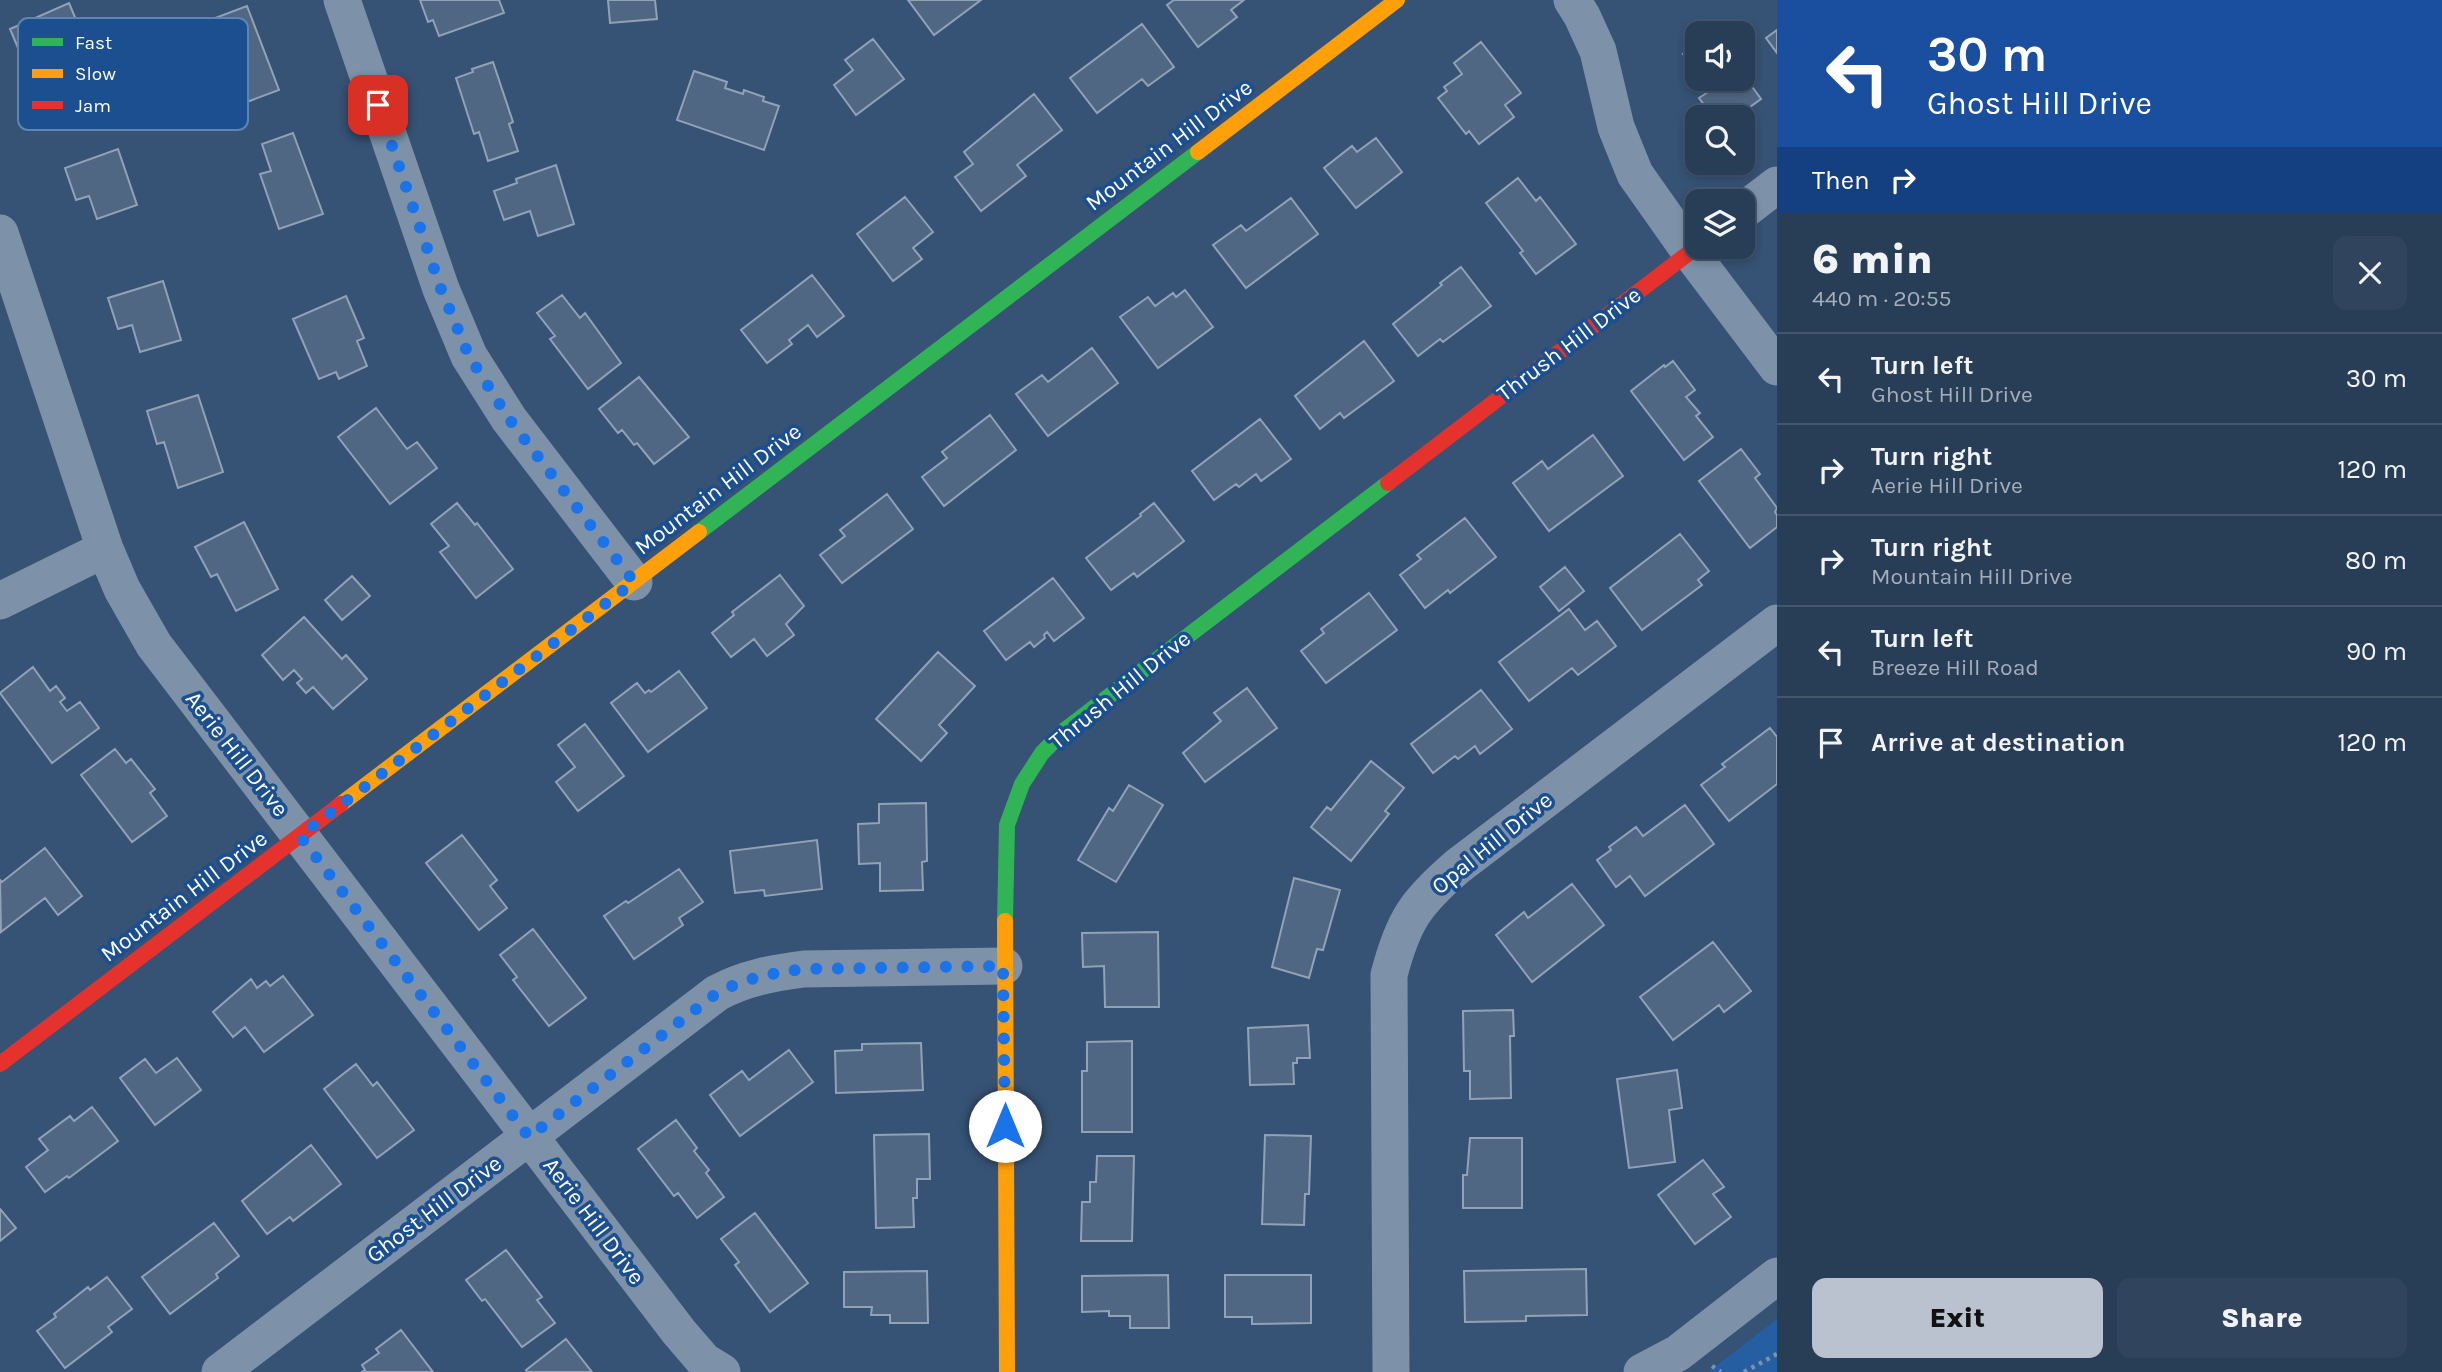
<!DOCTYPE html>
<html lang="en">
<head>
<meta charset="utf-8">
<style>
	body { margin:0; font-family:Karla,sans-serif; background:#30455d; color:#f1f3f6; height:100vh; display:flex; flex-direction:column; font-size:26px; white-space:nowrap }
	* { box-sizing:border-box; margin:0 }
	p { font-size:23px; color:#a5aeba }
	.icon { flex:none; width:38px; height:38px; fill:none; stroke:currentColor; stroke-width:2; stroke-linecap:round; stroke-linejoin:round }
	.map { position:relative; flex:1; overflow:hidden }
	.sheet { display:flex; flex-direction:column; background:#283e57; width:665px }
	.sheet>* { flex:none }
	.hud { background:#1a4fa0; color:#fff; overflow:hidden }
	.buttons { position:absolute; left:1685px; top:21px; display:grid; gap:14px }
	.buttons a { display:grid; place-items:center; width:70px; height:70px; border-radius:14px; background:#283e57; box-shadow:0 4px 10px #0003,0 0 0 2px #44576d; font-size:35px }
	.pin { position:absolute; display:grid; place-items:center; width:60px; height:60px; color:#fff; margin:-30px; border-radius:14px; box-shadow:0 4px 10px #0006 }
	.me { position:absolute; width:77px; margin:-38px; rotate:0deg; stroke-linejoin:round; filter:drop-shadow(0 0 5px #0008) }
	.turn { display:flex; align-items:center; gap:24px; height:147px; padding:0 35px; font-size:32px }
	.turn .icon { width:91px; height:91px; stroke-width:2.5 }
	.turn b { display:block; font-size:49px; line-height:60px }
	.then { display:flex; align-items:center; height:66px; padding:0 35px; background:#0003; gap:14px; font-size:26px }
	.round { display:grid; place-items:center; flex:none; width:74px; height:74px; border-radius:14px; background:#30455d }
	.head { display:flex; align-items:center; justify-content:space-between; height:119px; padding:0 35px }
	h1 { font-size:42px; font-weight:800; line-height:52px }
	.button { display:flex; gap:14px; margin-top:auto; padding:14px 35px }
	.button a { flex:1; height:80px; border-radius:14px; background:#b9c2ce; color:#111; font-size:28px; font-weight:800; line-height:80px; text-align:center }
	.button a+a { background:#30455d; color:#f1f3f6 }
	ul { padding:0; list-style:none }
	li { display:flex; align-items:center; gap:21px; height:91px; padding:0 35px; border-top:2px solid #44576d }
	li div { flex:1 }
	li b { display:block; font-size:26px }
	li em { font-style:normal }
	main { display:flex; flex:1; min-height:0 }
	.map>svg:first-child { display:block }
	.green { fill:#265fa1 }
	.building { fill:#506783; stroke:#92a2b6; stroke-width:2 }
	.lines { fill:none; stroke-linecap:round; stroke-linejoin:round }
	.path { stroke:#7d92a8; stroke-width:4.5; stroke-dasharray:3.5 5; stroke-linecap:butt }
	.street { stroke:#7d92a8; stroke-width:37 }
	.fast { stroke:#30b455; stroke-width:16 }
	.slow { stroke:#ff9f0a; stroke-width:16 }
	.jam { stroke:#e5322d; stroke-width:16 }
	.route { stroke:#1a73e8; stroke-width:12; stroke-dasharray:0 21.6 }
	.labels { text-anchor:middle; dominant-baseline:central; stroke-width:7; stroke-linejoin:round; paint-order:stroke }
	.street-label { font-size:23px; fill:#fff; stroke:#1b4f8f }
	.key { fill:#1b4f8f; stroke:#5f84b1; stroke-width:2 }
	.key-label { font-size:19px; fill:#fff }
</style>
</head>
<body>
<main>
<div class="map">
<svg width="1777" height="1372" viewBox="0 0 1777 1372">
	<rect width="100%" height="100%" fill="#365274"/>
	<path class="green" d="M 1777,1319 L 1777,1372 L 1708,1372 Z"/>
	<path class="building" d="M 420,0 L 499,0 L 504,13 L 439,36 L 433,20 L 428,22 Z
		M 608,0 L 655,0 L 657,19 L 610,23 Z
		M 908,0 L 981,0 L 934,35 Z
		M 1174,0 L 1244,0 L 1231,10 L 1237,17 L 1198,47 L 1167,5 Z
		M 69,3 L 97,70 L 102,68 L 116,100 L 72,120 L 63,98 L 60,99 L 46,68 L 29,74 L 10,29 Z
		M 247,6 L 279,90 L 236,106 L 213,48 L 225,44 L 215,18 Z
		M 1142,24 L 1174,67 L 1148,86 L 1142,79 L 1097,113 L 1070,78 Z
		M 1777,30 L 1777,53 L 1766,38 Z
		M 873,39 L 904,79 L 856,115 L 834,85 L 853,70 L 845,60 Z
		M 1481,42 L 1521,93 L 1505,105 L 1514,117 L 1479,144 L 1469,131 L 1466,134 L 1438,98 L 1447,91 L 1444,87 L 1462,74 L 1454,63 Z
		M 1698,43 L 1698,73 L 1683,54 Z
		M 493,62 L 513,122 L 509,124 L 518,151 L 488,161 L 479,132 L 474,134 L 456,78 L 473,72 L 472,69 Z
		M 694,71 L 727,82 L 725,88 L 743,94 L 744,90 L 764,97 L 763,101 L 779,106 L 764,150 L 677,120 Z
		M 1743,74 L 1761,99 L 1736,117 L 1713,117 L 1699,98 L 1708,92 L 1698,79 L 1743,79 Z
		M 1034,94 L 1062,130 L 1017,165 L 1026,176 L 981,211 L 955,177 L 973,164 L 964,152 Z
		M 293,133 L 323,214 L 279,229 L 260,174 L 271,171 L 262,144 Z
		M 1376,138 L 1402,172 L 1356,208 L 1324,168 L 1352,146 L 1357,152 Z
		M 118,149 L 137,205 L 97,219 L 89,196 L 76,200 L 65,168 Z
		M 556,165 L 574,224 L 538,236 L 530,211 L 504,220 L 494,191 L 517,183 L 516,179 Z
		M 1518,178 L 1536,201 L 1540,197 L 1576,244 L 1536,274 L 1520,253 L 1523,251 L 1486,203 Z
		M 905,197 L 933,232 L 913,248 L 922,259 L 893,281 L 857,234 Z
		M 1291,198 L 1318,234 L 1246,288 L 1213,245 L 1241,225 L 1246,231 Z
		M 1461,267 L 1491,306 L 1443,342 L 1440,339 L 1418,356 L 1393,324 L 1442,285 L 1440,283 Z
		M 812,275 L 844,316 L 817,337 L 808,325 L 789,340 L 792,344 L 767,363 L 741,330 Z
		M 163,281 L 181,340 L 140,352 L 132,325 L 118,329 L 108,298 Z
		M 1185,290 L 1213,327 L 1158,368 L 1120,317 L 1148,297 L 1155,306 L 1173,293 L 1176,297 Z
		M 562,295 L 580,318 L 585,313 L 621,363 L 588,389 L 550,339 L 555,336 L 537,313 Z
		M 346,296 L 364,338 L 357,341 L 367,366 L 339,379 L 336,372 L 319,379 L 293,319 Z
		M 1364,341 L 1394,381 L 1344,418 L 1340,413 L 1320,429 L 1295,396 Z
		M 1092,348 L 1118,383 L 1048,436 L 1016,394 L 1042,375 L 1048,382 Z
		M 1673,361 L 1695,390 L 1686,397 L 1700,413 L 1696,416 L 1713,437 L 1684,460 L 1631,391 L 1664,365 L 1665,367 Z
		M 639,377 L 689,437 L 654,464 L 637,443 L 634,445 L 622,430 L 618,433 L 599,409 Z
		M 198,395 L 223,472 L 178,488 L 164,442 L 157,444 L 147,411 Z
		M 376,408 L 407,449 L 417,442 L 437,468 L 390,504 L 338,437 Z
		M 990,415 L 1016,450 L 944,506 L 922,477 L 947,458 L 942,452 Z
		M 1260,419 L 1291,459 L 1261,481 L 1256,474 L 1239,487 L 1236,484 L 1214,500 L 1192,471 Z
		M 1593,435 L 1623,476 L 1549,531 L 1513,483 L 1542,461 L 1548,469 Z
		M 1741,449 L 1760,474 L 1755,478 L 1777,508 L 1775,512 L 1777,515 L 1777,527 L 1750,548 L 1699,481 Z
		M 887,494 L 913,529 L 842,583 L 820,555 L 845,536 L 840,530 Z
		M 457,503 L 475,525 L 477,523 L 513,569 L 476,598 L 440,552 L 449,546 L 431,524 Z
		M 1154,503 L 1184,541 L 1137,577 L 1134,573 L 1111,590 L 1086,558 L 1141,516 L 1140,514 Z
		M 1465,518 L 1496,557 L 1450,593 L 1448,590 L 1425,608 L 1400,575 L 1421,559 L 1417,555 Z
		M 244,522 L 278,589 L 236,611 L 217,574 L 211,577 L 195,547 Z
		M 1680,534 L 1709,571 L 1698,580 L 1702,585 L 1642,630 L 1610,588 Z
		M 1565,567 L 1584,591 L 1559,611 L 1540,587 Z
		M 780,575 L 804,606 L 786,624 L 794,635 L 767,656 L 754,639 L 731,657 L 712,633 L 734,615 L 732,612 Z
		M 352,576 L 370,596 L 342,620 L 325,600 Z
		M 1053,578 L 1084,618 L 1054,641 L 1047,632 L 1044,635 L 1045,638 L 1034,647 L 1030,642 L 1006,660 L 984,631 Z
		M 1369,593 L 1397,630 L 1326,683 L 1301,651 L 1324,633 L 1321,629 Z
		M 1569,609 L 1585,630 L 1597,621 L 1616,646 L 1578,675 L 1572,668 L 1529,701 L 1499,662 Z
		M 304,617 L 342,659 L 346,655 L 367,679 L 333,709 L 313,687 L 306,693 L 297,683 L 302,679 L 294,670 L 283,680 L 262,655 Z
		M 938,652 L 975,686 L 939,725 L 947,733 L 921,761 L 876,719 Z
		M 33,667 L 50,691 L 56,686 L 65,698 L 60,702 L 67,711 L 80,702 L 99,728 L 52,763 L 0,693 Z
		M 679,671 L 707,708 L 648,752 L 611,703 L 637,683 L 645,693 L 649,690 L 651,692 Z
		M 1247,688 L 1277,728 L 1205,782 L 1183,753 L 1221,721 L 1214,713 Z
		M 1481,690 L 1512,729 L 1480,754 L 1475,746 L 1458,759 L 1455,756 L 1433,773 L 1411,744 Z
		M 585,724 L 624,776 L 578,811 L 556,782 L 575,767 L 558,745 Z
		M 1770,728 L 1777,737 L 1777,784 L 1729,821 L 1701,785 L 1725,767 L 1722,764 Z
		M 115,749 L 126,763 L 131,759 L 155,789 L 150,793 L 167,816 L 132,842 L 81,775 Z
		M 1371,761 L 1404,788 L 1385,811 L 1389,814 L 1351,861 L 1311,827 L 1327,807 L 1331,810 Z
		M 1129,785 L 1163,805 L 1116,882 L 1078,860 L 1109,808 L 1113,811 Z
		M 926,803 L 927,861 L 922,862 L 923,890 L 880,891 L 880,863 L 859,864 L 858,824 L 879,823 L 879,804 Z
		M 1685,805 L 1714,844 L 1645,896 L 1630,876 L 1616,887 L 1597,860 L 1611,850 L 1609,847 L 1636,827 L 1643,836 Z
		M 462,835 L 497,880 L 490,886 L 507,908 L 479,930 L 426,863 Z
		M 817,840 L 822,889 L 765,896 L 764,890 L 735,893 L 730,851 Z
		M 45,848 L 82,896 L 58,915 L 45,898 L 1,932 L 0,880 L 2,882 Z
		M 679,869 L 703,902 L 679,918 L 683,925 L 634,959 L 604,916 L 626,901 L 628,903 Z
		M 1294,878 L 1340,890 L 1323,950 L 1317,949 L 1309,978 L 1272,967 Z
		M 1572,884 L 1604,925 L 1532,982 L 1496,935 L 1524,912 L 1528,918 Z
		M 533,929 L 586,998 L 549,1026 L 513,980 L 517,977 L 500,955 Z
		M 1158,932 L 1159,1007 L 1105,1007 L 1104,966 L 1083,967 L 1082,933 Z
		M 1713,942 L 1751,991 L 1724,1012 L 1719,1005 L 1673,1040 L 1640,997 Z
		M 283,976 L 313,1015 L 264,1052 L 245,1027 L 233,1037 L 213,1012 L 251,979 L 257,988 L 266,981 L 270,986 Z
		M 1513,1010 L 1514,1036 L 1510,1036 L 1511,1098 L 1470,1099 L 1470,1071 L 1464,1071 L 1463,1011 Z
		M 1308,1025 L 1310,1058 L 1297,1058 L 1297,1063 L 1293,1063 L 1294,1084 L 1250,1085 L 1248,1028 Z
		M 1132,1041 L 1132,1132 L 1082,1132 L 1082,1071 L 1087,1071 L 1087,1042 Z
		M 921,1043 L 923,1090 L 836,1093 L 835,1051 L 862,1050 L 862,1044 Z
		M 789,1050 L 813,1082 L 740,1136 L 710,1095 L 742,1071 L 749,1080 Z
		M 177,1058 L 201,1090 L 155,1125 L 120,1078 L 145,1059 L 156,1073 Z
		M 356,1064 L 373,1086 L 377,1082 L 414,1130 L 377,1158 L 324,1089 Z
		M 1677,1070 L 1682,1108 L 1669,1110 L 1675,1162 L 1629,1168 L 1617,1079 Z
		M 92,1107 L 118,1141 L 69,1178 L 67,1176 L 45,1192 L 26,1167 L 48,1150 L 39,1139 L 70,1116 L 74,1121 Z
		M 676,1120 L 697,1148 L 694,1151 L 709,1170 L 706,1173 L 724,1197 L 697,1218 L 678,1193 L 674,1196 L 638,1149 Z
		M 929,1134 L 930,1179 L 917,1179 L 917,1198 L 913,1198 L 914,1227 L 876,1228 L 874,1135 Z
		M 1265,1135 L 1311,1136 L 1309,1194 L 1305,1194 L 1304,1225 L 1262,1224 Z
		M 1470,1138 L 1522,1138 L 1522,1208 L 1463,1208 L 1463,1175 L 1467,1175 Z
		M 311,1145 L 341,1184 L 293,1221 L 290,1217 L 267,1234 L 242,1201 Z
		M 1097,1156 L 1134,1156 L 1132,1241 L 1081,1241 L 1082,1202 L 1090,1202 L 1090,1182 L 1096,1182 Z
		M 1703,1160 L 1724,1187 L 1713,1194 L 1731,1217 L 1695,1244 L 1658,1195 Z
		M 0,1209 L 16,1228 L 0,1241 Z
		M 755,1213 L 808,1283 L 770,1312 L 735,1265 L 739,1262 L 721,1239 Z
		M 214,1223 L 239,1256 L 216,1274 L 218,1278 L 170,1314 L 142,1277 Z
		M 506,1250 L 542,1297 L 537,1300 L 555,1323 L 522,1347 L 485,1299 L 482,1301 L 466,1280 Z
		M 1586,1269 L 1587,1315 L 1526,1316 L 1526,1321 L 1465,1322 L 1464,1271 Z
		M 927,1271 L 928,1323 L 890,1323 L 890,1315 L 871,1315 L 872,1307 L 844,1307 L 844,1272 Z
		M 1168,1275 L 1169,1328 L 1130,1328 L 1130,1316 L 1109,1316 L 1109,1311 L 1082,1312 L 1082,1276 Z
		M 1225,1275 L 1311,1275 L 1311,1323 L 1252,1324 L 1252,1317 L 1225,1317 Z
		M 107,1277 L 132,1309 L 108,1327 L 112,1332 L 65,1368 L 37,1331 L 56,1317 L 54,1314 L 88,1287 L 90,1290 Z
		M 401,1330 L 433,1372 L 362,1372 L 365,1370 L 362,1365 L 379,1353 L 376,1349 Z
		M 566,1339 L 592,1372 L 527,1372 L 526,1370 Z"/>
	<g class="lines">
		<path class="path" d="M 1712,1366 L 1721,1372
			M 1744,1372 L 1777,1354"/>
		<path class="street" d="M 342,0 L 441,289 L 469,356 L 509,419 L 634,582
			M 1572,0 L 1582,16 L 1598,51 L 1616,127 L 1635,174 L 1690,252 L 1777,367
			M 1743,211 L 1777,185
			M 0,233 L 105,549 L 122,589 L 154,645 L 679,1332 L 704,1361 L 722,1372
			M 0,601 L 105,549
			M 220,1372 L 717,993 C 745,978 773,973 804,969 L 1004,966
			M 1391,1372 L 1389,975 C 1403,921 1415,903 1458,866 L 1777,623
			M 1642,1372 L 1678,1353 L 1777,1276"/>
		<path class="fast" d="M 699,532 L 1198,152
			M 1005,921 L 1007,825 L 1022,784 L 1042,753 L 1066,729 L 1388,483"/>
		<path class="slow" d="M 1198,152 L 1397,0
			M 341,804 L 699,532
			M 1005,921 L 1007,1372"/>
		<path class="jam" d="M 1388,483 L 1698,246
			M 0,1064 L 341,804"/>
	</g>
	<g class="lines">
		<path class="route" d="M 378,105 L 441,289 L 469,356 L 509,419 L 634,582 L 300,836 L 529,1137 L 717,993 C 746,978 773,973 804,969 L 1003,966 L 1005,1126"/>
	</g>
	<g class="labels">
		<g class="street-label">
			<text transform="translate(1169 145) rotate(-37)">Mountain Hill Drive</text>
			<text transform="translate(1569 344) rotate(-37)">Thrush Hill Drive</text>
			<text transform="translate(718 489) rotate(-37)">Mountain Hill Drive</text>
			<text transform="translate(1120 690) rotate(-39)">Thrush Hill Drive</text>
			<text transform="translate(237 754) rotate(52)">Aerie Hill Drive</text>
			<text transform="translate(1492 843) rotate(-39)">Opal Hill Drive</text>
			<text transform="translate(184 896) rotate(-37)">Mountain Hill Drive</text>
			<text transform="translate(434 1209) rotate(-37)">Ghost Hill Drive</text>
			<text transform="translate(594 1221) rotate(53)">Aerie Hill Drive</text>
		</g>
	</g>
	<rect x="18" y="18" width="230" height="112" rx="10" class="key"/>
	<rect x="32" y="38" width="31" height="8" fill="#30b455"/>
	<rect x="32" y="69" width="31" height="9" fill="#ff9f0a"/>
	<rect x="32" y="101" width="31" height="8" fill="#e5322d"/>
	<g class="key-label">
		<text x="75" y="49">Fast</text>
		<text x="75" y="80">Slow</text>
		<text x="75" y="112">Jam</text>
	</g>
</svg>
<div class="buttons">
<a><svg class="icon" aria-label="sound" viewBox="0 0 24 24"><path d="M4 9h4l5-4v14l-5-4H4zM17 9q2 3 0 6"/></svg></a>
<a><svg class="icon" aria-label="search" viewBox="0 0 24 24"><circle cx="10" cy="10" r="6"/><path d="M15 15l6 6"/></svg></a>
<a><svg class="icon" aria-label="layers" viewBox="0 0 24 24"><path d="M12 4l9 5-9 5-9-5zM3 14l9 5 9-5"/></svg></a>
</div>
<div class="pin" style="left:378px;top:105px;background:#d93025"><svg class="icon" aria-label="arrive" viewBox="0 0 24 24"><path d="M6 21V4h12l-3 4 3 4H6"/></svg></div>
<svg class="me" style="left:1005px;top:1126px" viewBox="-20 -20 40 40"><circle r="19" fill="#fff"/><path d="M0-13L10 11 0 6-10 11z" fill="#1a73e8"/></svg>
</div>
<section class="sheet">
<div class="hud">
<div class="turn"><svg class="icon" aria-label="left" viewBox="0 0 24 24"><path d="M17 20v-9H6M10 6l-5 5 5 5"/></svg><div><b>30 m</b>Ghost Hill Drive</div></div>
<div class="then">Then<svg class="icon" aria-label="right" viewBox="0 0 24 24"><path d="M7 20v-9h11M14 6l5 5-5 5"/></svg></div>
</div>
<div class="head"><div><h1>6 min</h1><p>440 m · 20:55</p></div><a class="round"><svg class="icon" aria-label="close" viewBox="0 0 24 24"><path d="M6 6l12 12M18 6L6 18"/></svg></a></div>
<ul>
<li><svg class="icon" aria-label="left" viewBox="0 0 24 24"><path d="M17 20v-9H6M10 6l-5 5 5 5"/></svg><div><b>Turn left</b><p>Ghost Hill Drive</p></div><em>30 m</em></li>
<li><svg class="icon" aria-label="right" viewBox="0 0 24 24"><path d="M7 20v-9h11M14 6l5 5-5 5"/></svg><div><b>Turn right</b><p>Aerie Hill Drive</p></div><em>120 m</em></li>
<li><svg class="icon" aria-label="right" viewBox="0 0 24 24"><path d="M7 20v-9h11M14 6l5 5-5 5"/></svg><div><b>Turn right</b><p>Mountain Hill Drive</p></div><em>80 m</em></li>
<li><svg class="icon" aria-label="left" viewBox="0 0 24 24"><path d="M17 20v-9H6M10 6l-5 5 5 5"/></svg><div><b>Turn left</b><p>Breeze Hill Road</p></div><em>90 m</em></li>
<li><svg class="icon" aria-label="arrive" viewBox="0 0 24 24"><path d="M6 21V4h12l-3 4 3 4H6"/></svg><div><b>Arrive at destination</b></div><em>120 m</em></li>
</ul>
<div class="button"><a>Exit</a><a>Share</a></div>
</section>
</main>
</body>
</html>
